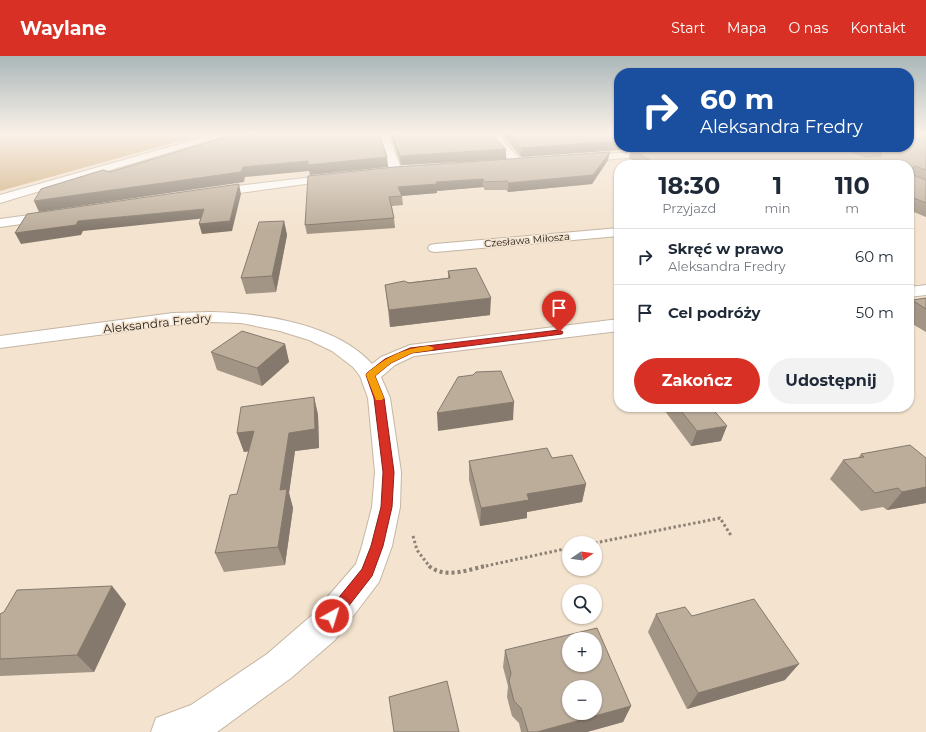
<!DOCTYPE html>
<html lang="pl">
<head>
<meta charset="utf-8">
<style>
	body { margin:0; font-family:Montserrat,sans-serif; background:#f2f2f3; color:#1f2937; height:100vh; display:flex; flex-direction:column; font-size:15px; white-space:nowrap }
	* { box-sizing:border-box; margin:0 }
	p { font-size:13px; color:#747a83 }
	.icon { flex:none; width:22px; height:22px; fill:none; stroke:currentColor; stroke-width:2; stroke-linecap:round; stroke-linejoin:round }
	.map { position:relative; flex:1; overflow:hidden }
	.side { position:absolute; left:614px; top:104px; width:300px; height:252px; display:flex; flex-direction:column; background:#fff; border-radius:16px; box-shadow:0 1px 3px #0004 }
	.side>* { flex:none }
	.top-card { position:absolute; left:614px; top:12px; width:300px; height:84px; border-radius:16px; box-shadow:0 1px 3px #0004; background:#1a4fa0; color:#fff; overflow:hidden }
	.needle { width:26px; rotate:77deg }
	.fabs { position:absolute; left:562px; top:480px; display:grid; gap:8px }
	.fabs a { display:grid; place-items:center; width:40px; height:40px; border-radius:50%; background:#fff; box-shadow:0 1px 3px #0004; font-size:20px }
	.pin { position:absolute; display:grid; place-items:center; width:34px; height:34px; color:#fff; margin:-41px -17px; border-radius:50% 50% 50% 0; rotate:-45deg; box-shadow:0 0 4px #0007 }
	.pin .icon { rotate:45deg }
	.me { position:absolute; width:44px; margin:-22px; rotate:39deg; stroke-linejoin:round; filter:drop-shadow(0 0 3px #0008) }
	.turn { display:flex; align-items:center; gap:14px; height:84px; padding:0 20px; font-size:18px }
	.turn .icon { width:52px; height:52px; stroke-width:2.5 }
	.turn b { display:block; font-size:28px; line-height:34px }
	.eta { display:flex; justify-content:space-evenly; align-items:center; height:68px; text-align:center }
	.eta b { font-size:24px; font-weight:700; line-height:28px }
	.cta { display:flex; gap:8px; margin-top:auto; padding:8px 20px }
	.cta a { flex:1; height:46px; border-radius:24px; background:#d93025; color:#fff; font-size:16px; font-weight:700; line-height:46px; text-align:center }
	.cta a+a { background:#f2f2f3; color:#1f2937 }
	ul { padding:0; list-style:none }
	li { display:flex; align-items:center; gap:12px; height:56px; padding:0 20px; border-top:1px solid #e0e1e3 }
	li div { flex:1 }
	li b { display:block; font-size:15px }
	li em { font-style:normal }
	header { display:flex; align-items:center; gap:24px; box-sizing:border-box; height:56px; padding:0 20px; background:#d93025; color:#fff }
	header strong { font-size:19px }
	nav { display:flex; gap:22px; margin-inline-start:auto; font-size:14px }
	.map>svg:first-child { display:block }
	.green { fill:#d0ad7e }
	.lines { fill:none; stroke-linecap:round; stroke-linejoin:round }
	.minor-casing { stroke:#c5b6a3; stroke-width:2 }
	.tertiary-casing { stroke:#c5b6a3; stroke-width:2 }
	.path-far1 { stroke:#8c8174; stroke-width:3; stroke-dasharray:2.5 2.5; stroke-linecap:butt }
	.path { stroke:#8c8174; stroke-width:4; stroke-dasharray:3 3; stroke-linecap:butt }
	.minor { fill:#fff; fill-rule:evenodd }
	.tertiary { fill:#fff; fill-rule:evenodd }
	.wall { fill:#a29585 }
	.shaded-wall { fill:#84796c }
	.building { fill:#bcad9b; stroke:#84796c; fill-rule:evenodd }
	.route { fill:#d93025; stroke:#8d1f18 }
	.slow { fill:#f59e0b }
	.labels { text-anchor:middle; dominant-baseline:central; stroke-width:3.5; stroke-linejoin:round; paint-order:stroke }
	.far-street-label { font-size:10px; fill:#231d16; stroke:#f3e3cf }
	.street-label { font-size:12px; fill:#231d16; stroke:#f3e3cf }
</style>
</head>
<body>
<header>
<strong>Waylane</strong>
<nav><a>Start</a><a>Mapa</a><a>O nas</a><a>Kontakt</a></nav>
</header>
<div class="map">
<svg width="926" height="676" viewBox="0 0 926 676">
	<rect width="100%" height="100%" fill="#f3e3cf"/>
	<path class="green" d="M 0,78 L 205,78 L 0,135 Z"/>
	<g class="lines">
		<g class="minor-casing">
			<path id="minor" d="M 378,78 L 388,78 L 402,115 L 400,117 L 392,117 L 390,115 Z
				M 491,78 L 500,78 L 506,88 L 522,105 L 523,107 L 522,109 L 514,109 L 498,92 Z
				M 659,94 L 664,97 L 663,99 L 579,106 L 574,103 L 579,100 Z
				M 338,118 L 342,119 L 344,121 L 342,123 L 211,141 L 207,140 L 205,137 L 207,134 L 211,133 Z
				M 52,156 L 57,157 L 59,160 L 57,163 L 0,171 L 0,163 Z
				M 619,172 L 619,180 L 435,196 L 430,195 L 428,192 L 430,189 L 435,188 Z
				M 926,229 L 926,239 L 909,241 L 909,231 Z
				M 211,256 C 261,257 337,268 372,308 L 381,301 L 410,289 L 619,263 L 619,275 L 414,300 L 395,309 L 381,321 L 390,342 L 401,416 L 400,451 L 392,490 L 379,526 L 335,584 L 291,622 L 217,676 L 151,676 L 156,662 L 191,649 L 267,598 L 311,560 L 356,508 L 362,490 L 372,451 L 375,416 L 368,342 L 360,320 L 353,311 L 332,295 L 309,284 L 280,275 L 241,267 L 211,266 L 173,269 L 0,292 L 0,280 L 173,257 Z"/>
		</g>
		<g class="tertiary-casing">
			<path id="tertiary" d="M 215,78 L 231,78 L 0,147 L 0,139 Z"/>
		</g>
		<path class="path-far1" d="M 413,480 L 417,494 L 430,511
			M 595,487 L 720,462 L 732,481
			M 481,511 L 569,492"/>
		<path class="path" d="M 429,510 C 445,523 468,514 485,510"/>
		<use href="#minor" class="minor"/>
		<use href="#tertiary" class="tertiary"/>
	</g>
	<path class="wall" d="M 390,78 L 494,78 L 497,84 L 506,93 L 506,103 L 401,109 Z
		M 502,78 L 619,78 L 619,91 L 909,91 L 926,78 L 926,161 L 909,154 L 909,109 L 640,109 L 629,102 L 631,93 L 521,101 Z
		M 608,104 L 592,128 L 508,136 L 506,134 L 485,134 L 483,131 L 437,135 L 437,137 L 402,140 L 403,149 L 392,150 L 394,162 L 395,172 L 307,178 L 305,169 L 308,120 Z
		M 284,165 L 287,179 L 276,236 L 246,238 L 241,222 Z
		M 448,215 L 490,259 L 390,271 L 385,229 L 448,222 Z
		M 926,242 L 926,276 L 909,266 L 909,249 L 912,244 Z
		M 285,288 L 289,306 L 262,330 L 217,314 L 211,296 Z
		M 314,341 L 318,359 L 319,392 L 295,395 L 289,437 L 293,452 L 285,509 L 224,516 L 215,497 L 237,438 L 249,395 L 244,396 L 237,377 Z
		M 662,351 L 711,351 L 721,385 L 691,390 Z
		M 861,398 L 926,402 L 926,447 L 887,454 L 883,451 L 861,455 L 830,423 L 843,404 L 858,402 Z
		M 552,402 L 586,428 L 582,446 L 527,456 L 527,462 L 480,470 L 469,424 L 469,405 Z
		M 112,530 L 126,548 L 94,616 L 0,620 L 0,558 Z
		M 656,558 L 692,560 L 785,624 L 687,653 L 648,576 Z
		M 505,594 L 631,650 L 623,666 L 587,676 L 521,676 L 519,667 L 512,660 L 507,641 L 508,630 L 503,611 Z"/>
	<path class="shaded-wall" d="M 619,85 L 619,91 L 662,91 L 521,101 L 521,92 Z
		M 506,93 L 506,103 L 401,109 L 400,100 Z
		M 610,96 L 608,104 L 592,128 L 508,136 L 508,127 Z
		M 387,101 L 388,111 L 310,119 L 309,115 L 245,121 L 244,126 L 39,156 L 34,145 L 243,111 L 308,105 Z
		M 483,123 L 483,131 L 437,135 L 437,137 L 399,140 L 398,131 L 436,126 Z
		M 239,128 L 241,138 L 232,175 L 202,178 L 199,168 Z
		M 204,153 L 207,162 L 83,175 L 81,179 L 21,188 L 15,177 L 78,165 Z
		M 284,165 L 287,179 L 276,236 L 272,220 Z
		M 491,242 L 490,259 L 390,271 L 389,254 Z
		M 285,288 L 289,306 L 262,330 L 257,312 Z
		M 314,341 L 318,359 L 319,392 L 295,395 L 289,437 L 293,452 L 285,509 L 278,491 L 280,434 L 289,377 Z
		M 514,346 L 513,364 L 438,375 L 437,357 Z
		M 727,370 L 721,385 L 691,390 L 697,375 Z
		M 254,375 L 261,393 L 244,396 L 237,377 Z
		M 586,428 L 582,446 L 527,456 L 527,462 L 480,470 L 481,452 L 527,438 Z
		M 926,431 L 926,447 L 887,454 L 902,436 Z
		M 112,530 L 126,548 L 94,616 L 77,599 Z
		M 799,608 L 785,624 L 687,653 L 698,637 Z
		M 631,650 L 623,666 L 587,676 L 537,676 Z"/>
	<path class="building" d="M 236,78 L 379,78 L 387,101 L 308,109 L 308,105 L 243,111 L 241,116 L 34,145 L 41,133 L 103,114 L 110,116 Z
		M 392,78 L 494,78 L 497,84 L 506,93 L 400,100 Z
		M 509,78 L 619,78 L 619,85 L 521,92 Z
		M 909,78 L 926,78 L 926,114 L 915,110 L 913,111 L 913,119 L 926,124 L 926,147 L 909,140 L 909,109 L 658,109 L 631,93 L 660,91 L 841,91 L 866,101 L 882,100 L 880,96 L 867,91 L 909,91 Z
		M 610,96 L 593,119 L 508,127 L 507,125 L 485,126 L 483,123 L 436,126 L 437,128 L 398,131 L 402,140 L 389,141 L 394,162 L 305,169 L 308,120 L 395,111 Z
		M 239,128 L 230,165 L 199,168 L 204,153 L 78,165 L 76,169 L 15,177 L 27,158 Z
		M 284,165 L 272,220 L 241,222 L 259,166 Z
		M 476,212 L 491,242 L 389,254 L 385,229 L 404,225 L 409,227 L 450,222 L 448,215 Z
		M 926,242 L 926,253 L 912,244 Z
		M 242,275 L 285,288 L 257,312 L 211,296 Z
		M 501,315 L 514,346 L 437,357 L 458,321 L 473,319 L 476,316 Z
		M 314,341 L 315,373 L 289,377 L 280,434 L 287,433 L 278,491 L 215,497 L 230,439 L 237,438 L 254,375 L 237,377 L 241,351 Z
		M 678,351 L 711,351 L 727,370 L 697,375 Z
		M 910,389 L 926,402 L 926,431 L 902,436 L 898,432 L 875,437 L 843,404 L 864,401 L 861,398 Z
		M 547,392 L 552,402 L 572,399 L 586,428 L 527,438 L 529,444 L 481,452 L 469,405 Z
		M 112,530 L 77,599 L 0,603 L 0,558 L 4,556 L 17,534 Z
		M 754,543 L 799,608 L 698,637 L 656,558 L 685,551 L 692,560 Z
		M 597,572 L 631,650 L 537,676 L 528,676 L 521,652 L 514,645 L 509,625 L 511,617 L 505,594 ZM 569,583 L 595,583 L 595,609 L 569,609 ZM 569,631 L 595,631 L 595,657 L 569,657 Z
		M 447,625 L 459,676 L 394,676 L 389,641 Z"/>
	<linearGradient id="sky" x2="0" y2="1"><stop stop-color="#abb7b9"/><stop offset="0.45" stop-color="#faf2e9"/><stop offset="1" stop-color="#faf2e9" stop-opacity="0"/></linearGradient>
	<rect width="926" height="173" fill="url(#sky)"/>
	<path class="route" d="M 559,274 L 563,276 L 562,278 L 412,297 L 391,307 L 375,320 L 384,342 L 394,416 L 392,451 L 383,490 L 372,520 L 337,565 L 332,567 L 327,565 L 325,560 L 327,556 L 362,513 L 371,490 L 381,451 L 383,416 L 374,342 L 366,319 L 367,317 L 385,303 L 410,292 Z"/>
	<path class="slow" d="M 429,290 L 434,292 L 432,294 L 412,297 L 391,307 L 375,320 L 384,342 L 382,344 L 376,344 L 366,319 L 367,317 C 389,300 401,293 429,290 Z"/>
	<g class="labels">
		<g class="far-street-label">
			<text transform="translate(527 184) rotate(-5)">Czesława Miłosza</text>
		</g>
		<g class="street-label">
			<text transform="translate(157 267) rotate(-6)">Aleksandra Fredry</text>
		</g>
	</g>
</svg>
<div class="fabs">
<a><svg class="needle" viewBox="-14 -14 28 28"><path d="M0-13l5 13h-10z" fill="#e53935"/><path d="M0 13l5-13h-10z" fill="#747a83"/></svg></a>
<a><svg class="icon" aria-label="search" viewBox="0 0 24 24"><circle cx="10" cy="10" r="6"/><path d="M15 15l6 6"/></svg></a>
<a>+</a>
<a>−</a>
</div>
<div class="pin" style="left:559px;top:276px;background:#d93025"><svg class="icon" aria-label="arrive" viewBox="0 0 24 24"><path d="M6 21V4h12l-3 4 3 4H6"/></svg></div>
<svg class="me" style="left:332px;top:560px" viewBox="-20 -20 40 40"><circle r="17" fill="#d93025" stroke="#fff" stroke-width="3"/><path d="M0-11L8 9 0 5-8 9z" fill="#fff"/></svg>
<div class="top-card">
<div class="turn"><svg class="icon" aria-label="right" viewBox="0 0 24 24"><path d="M7 20v-9h11M14 6l5 5-5 5"/></svg><div><b>60 m</b>Aleksandra Fredry</div></div>
</div>
<section class="side">
<div class="eta">
<div><b>18:30</b><p>Przyjazd</p></div>
<div><b>1</b><p>min</p></div>
<div><b>110</b><p>m</p></div>
</div>
<ul>
<li><svg class="icon" aria-label="right" viewBox="0 0 24 24"><path d="M7 20v-9h11M14 6l5 5-5 5"/></svg><div><b>Skręć w prawo</b><p>Aleksandra Fredry</p></div><em>60 m</em></li>
<li><svg class="icon" aria-label="arrive" viewBox="0 0 24 24"><path d="M6 21V4h12l-3 4 3 4H6"/></svg><div><b>Cel podróży</b></div><em>50 m</em></li>
</ul>
<div class="cta"><a>Zakończ</a><a>Udostępnij</a></div>
</section>
</div>
</body>
</html>
